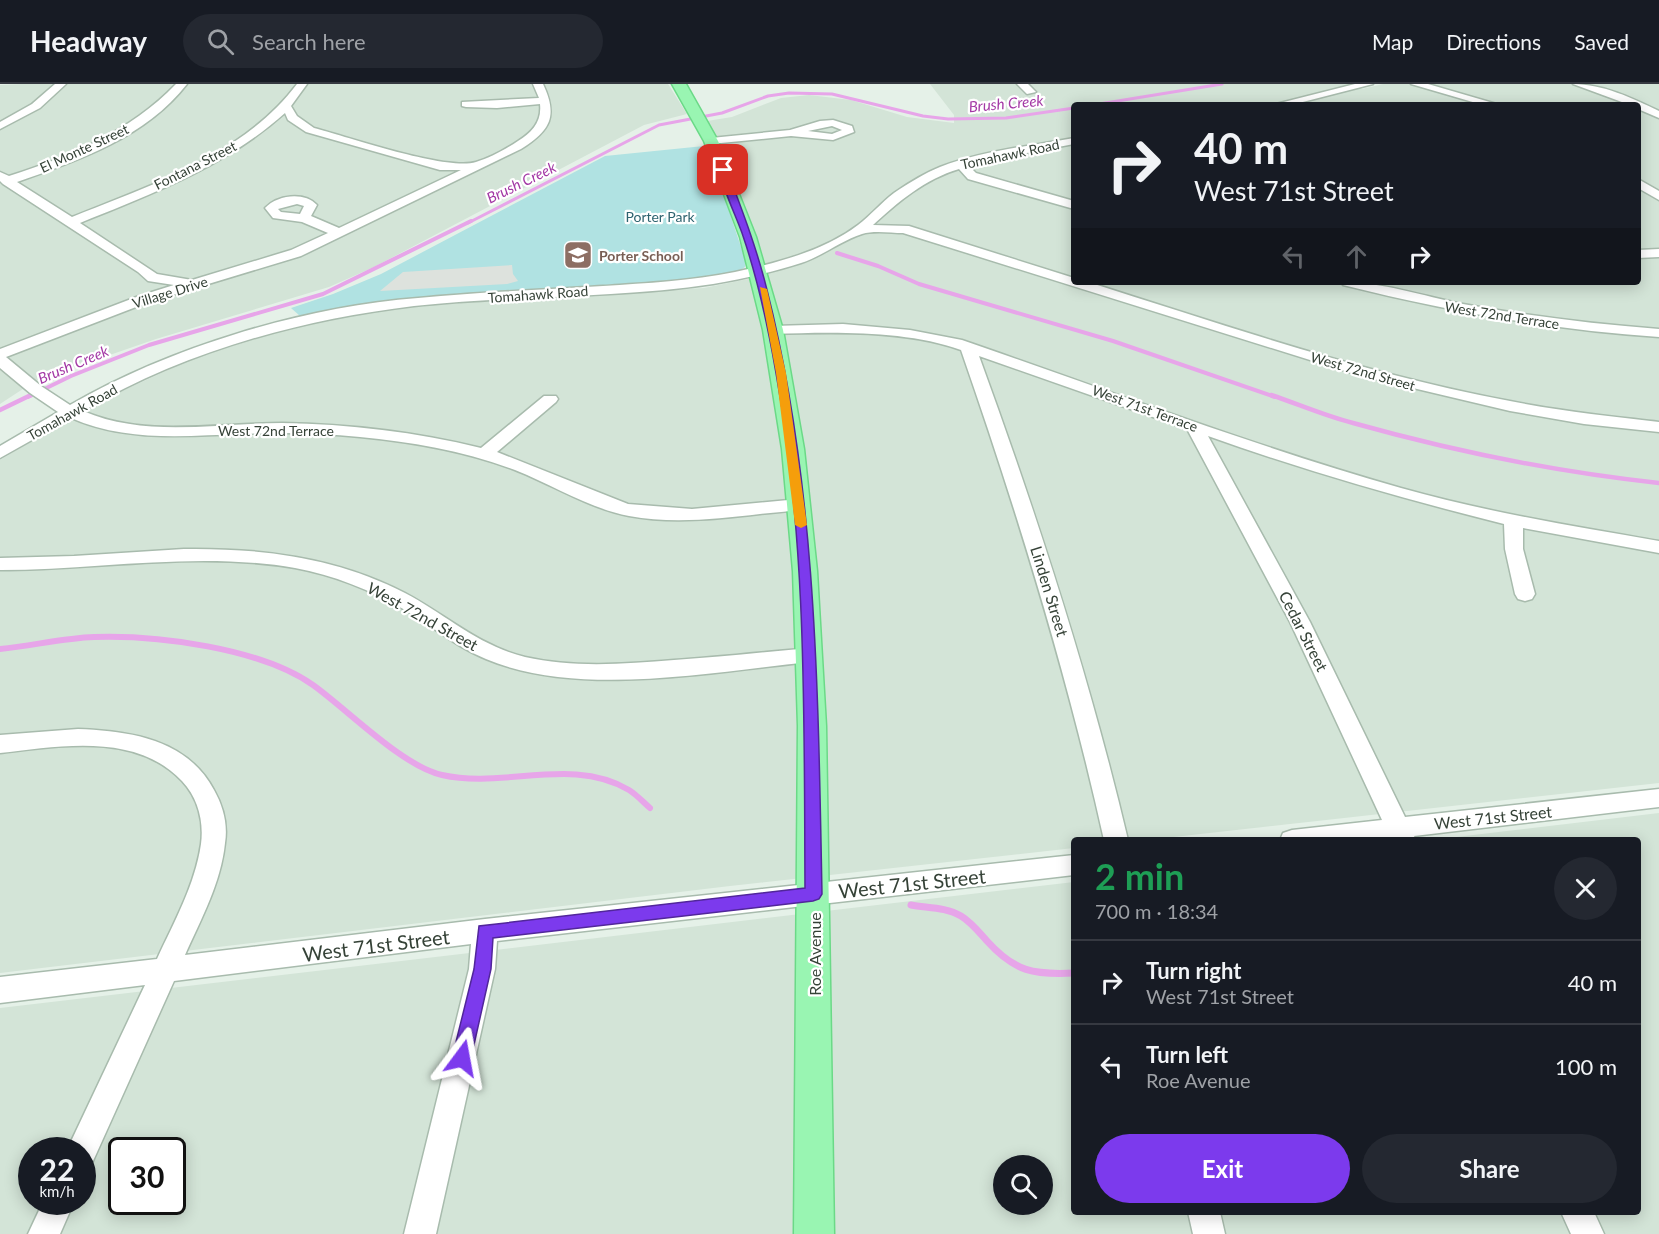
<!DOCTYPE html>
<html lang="en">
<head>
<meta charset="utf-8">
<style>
	body { margin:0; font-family:Lato,sans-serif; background:#242831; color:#f1f3f6; height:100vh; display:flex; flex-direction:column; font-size:22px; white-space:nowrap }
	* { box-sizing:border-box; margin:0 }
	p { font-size:20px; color:#9ea1a6 }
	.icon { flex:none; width:33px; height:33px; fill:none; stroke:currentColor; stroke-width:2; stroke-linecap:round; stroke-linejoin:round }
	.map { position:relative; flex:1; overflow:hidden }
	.side { position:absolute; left:1071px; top:753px; width:570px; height:378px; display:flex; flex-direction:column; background:#171b24; border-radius:6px; box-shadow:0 3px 15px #0003 }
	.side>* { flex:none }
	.banner { position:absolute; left:1071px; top:18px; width:570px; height:183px; border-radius:6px; box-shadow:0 3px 15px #0003; background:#171b24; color:#f1f3f6; overflow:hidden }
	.fabs { position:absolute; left:993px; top:1071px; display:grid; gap:12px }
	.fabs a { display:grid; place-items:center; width:60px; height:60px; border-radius:50%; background:#171b24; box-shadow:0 3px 15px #0003; font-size:30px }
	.speed { position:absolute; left:18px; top:1053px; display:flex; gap:12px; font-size:30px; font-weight:700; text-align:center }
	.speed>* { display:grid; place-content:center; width:78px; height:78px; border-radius:50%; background:#171b24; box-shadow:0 3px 15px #0003; line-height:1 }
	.speed small { font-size:15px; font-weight:400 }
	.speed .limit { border:3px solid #111; border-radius:9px; background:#fff; color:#111 }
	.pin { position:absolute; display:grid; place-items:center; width:51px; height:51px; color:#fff; margin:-26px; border-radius:12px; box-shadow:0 3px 9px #0006 }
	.me { position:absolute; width:66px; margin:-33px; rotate:13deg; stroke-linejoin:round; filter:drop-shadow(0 0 4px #0008) }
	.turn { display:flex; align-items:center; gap:21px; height:126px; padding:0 24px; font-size:27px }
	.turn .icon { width:78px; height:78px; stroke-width:2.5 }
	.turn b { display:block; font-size:42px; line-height:51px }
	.lanes { display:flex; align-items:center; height:57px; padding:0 24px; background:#0003; justify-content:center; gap:30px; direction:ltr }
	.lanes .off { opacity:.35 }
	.round { display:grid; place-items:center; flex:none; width:63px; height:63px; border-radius:32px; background:#242831 }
	.summary { display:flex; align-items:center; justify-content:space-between; height:102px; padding:0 24px }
	h1 { font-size:36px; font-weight:700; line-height:45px; color:#1e9e55 }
	.action { display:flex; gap:12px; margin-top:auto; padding:12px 24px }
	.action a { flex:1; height:69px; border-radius:36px; background:#7c3aed; color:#fff; font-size:24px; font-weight:700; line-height:69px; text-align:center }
	.action a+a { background:#242831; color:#f1f3f6 }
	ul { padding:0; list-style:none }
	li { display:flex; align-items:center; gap:18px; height:84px; padding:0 24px; border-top:2px solid #363941 }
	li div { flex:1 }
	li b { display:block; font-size:22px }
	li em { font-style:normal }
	header { display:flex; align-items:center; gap:36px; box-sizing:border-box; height:84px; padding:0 30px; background:#171b24; border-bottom:2px solid #363941 }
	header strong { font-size:28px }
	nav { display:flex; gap:33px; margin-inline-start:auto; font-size:21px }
	.search { width:420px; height:54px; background:#242831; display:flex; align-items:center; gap:15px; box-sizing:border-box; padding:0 21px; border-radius:33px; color:#9ea1a6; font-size:22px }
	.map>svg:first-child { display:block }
	.residential { fill:#d3e4d7; fill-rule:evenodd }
	.green { fill:#b0e2e2 }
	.parking { fill:#dde2dd }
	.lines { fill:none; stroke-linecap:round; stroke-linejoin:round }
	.stream-far4 { stroke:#e7a5e9; stroke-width:3 }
	.stream-far3 { stroke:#e7a5e9; stroke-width:4 }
	.stream-far2 { stroke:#e7a5e9; stroke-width:4.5 }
	.stream-far1 { stroke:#e7a5e9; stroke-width:6 }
	.stream { stroke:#e7a5e9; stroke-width:7 }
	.minor-casing { stroke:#a8bbad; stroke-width:3 }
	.major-casing { stroke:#6bd987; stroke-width:3 }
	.minor { fill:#fff; fill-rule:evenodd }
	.major { fill:#99f5b2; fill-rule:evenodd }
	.route { fill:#7c3aed; stroke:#51269a; stroke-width:1.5 }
	.slow { fill:#f59e0b }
	.labels { text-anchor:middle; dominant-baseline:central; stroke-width:4.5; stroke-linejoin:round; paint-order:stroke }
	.far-street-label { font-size:14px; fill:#354237; stroke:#fff }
	.far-park-label { font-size:14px; fill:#2e636f; stroke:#fff }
	.far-education-label { font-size:14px; font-weight:bold; fill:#785e54; stroke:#fff; text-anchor:start }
	.far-water-label { font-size:15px; font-style:italic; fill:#a338a5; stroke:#fff }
	.street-label { font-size:16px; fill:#354237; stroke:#fff }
	.near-street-label { font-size:20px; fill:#354237; stroke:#fff }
</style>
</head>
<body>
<header>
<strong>Headway</strong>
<div class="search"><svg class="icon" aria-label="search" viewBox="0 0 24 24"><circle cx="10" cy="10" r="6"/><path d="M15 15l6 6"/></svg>Search here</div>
<nav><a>Map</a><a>Directions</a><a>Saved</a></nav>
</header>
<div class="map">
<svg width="1659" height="1150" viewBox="0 0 1659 1150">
	<rect width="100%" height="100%" fill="#e5f1e8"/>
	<path class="residential" d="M 22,0 L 668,0 L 687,30 L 644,41 L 374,183 L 329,203 L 156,255 L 75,283 L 35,297 L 0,320 L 0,1 Z
		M 930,0 L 1350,0 L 1362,5 L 1383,0 L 1659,0 L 1659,699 L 1147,756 L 1074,756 L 1074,764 L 730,802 L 0,889 L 0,376 L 98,318 L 192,275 L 278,247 L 319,237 L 413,222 L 704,204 L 768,191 L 707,37 L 732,33 L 781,14 L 809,11 L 851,16 L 907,33 L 954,39 L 954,31 ZM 1074,21 L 1638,21 L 1638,198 L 1074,198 Z
		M 1659,729 L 1659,1150 L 0,1150 L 0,924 L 1074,798 L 1074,1128 L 1638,1128 L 1638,756 L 1431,756 ZM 32,1066 L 82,1066 L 82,1118 L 32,1118 ZM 122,1066 L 172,1066 L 172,1118 L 122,1118 ZM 1004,1082 L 1042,1082 L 1042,1120 L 1004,1120 Z"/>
	<path class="green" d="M 704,62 L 717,91 L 746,178 L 745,183 L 739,187 C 687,198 634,200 581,203 C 486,209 393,214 300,232 L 291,224 L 333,210 L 381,190 L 605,72 Z"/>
	<path class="parking" d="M 512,181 L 513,190 L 518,197 L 507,200 L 380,207 L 403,188 Z"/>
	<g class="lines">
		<path class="stream-far4" d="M 1093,21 L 1222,0
			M 468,139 L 659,41 L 722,29 L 768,12 L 789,9 L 832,10 L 923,32 L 948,35 L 1006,34 L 1074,24"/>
		<path class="stream-far3" d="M 837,169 L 878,182 L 919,200 L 1113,257 L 1275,313
			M 28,313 L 71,292 L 149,261 L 323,210 L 471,137"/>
		<path class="stream-far2" d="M 1271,311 C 1298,320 1325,332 1353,339 C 1453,367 1556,388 1659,399
			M 0,326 L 31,311"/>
		<path class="stream-far1" d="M 0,565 C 32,562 63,554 94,553 C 158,551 260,564 313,601 C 348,626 402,682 442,691 C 504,705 572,672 629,706 C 637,711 643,718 650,724"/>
		<path class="stream" d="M 911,821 C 927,824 946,823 961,832 C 971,838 979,848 987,857 C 1015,888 1034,891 1074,889"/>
		<g class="minor-casing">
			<path id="minor" d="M 55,0 L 66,0 L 40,24 L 0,45 L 0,38 L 32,20 Z
				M 176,0 L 187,0 C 146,53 78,77 17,98 L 72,133 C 151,101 244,71 297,0 L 307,0 L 291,22 L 297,32 L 314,44 C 349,53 446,87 476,78 C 490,74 506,65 518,57 C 532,48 542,38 540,20 L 497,24 L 466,23 L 462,22 L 462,18 L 539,14 L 533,0 L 543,0 C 558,32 551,46 521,65 L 301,172 L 149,218 L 6,273 L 41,302 L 70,321 C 170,263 303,223 418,214 C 479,208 541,206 603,202 C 647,199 691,197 735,188 C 776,179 824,167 858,141 C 871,131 881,119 894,109 C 907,100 925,89 940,83 C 981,67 1030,62 1074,54 L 1074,60 L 995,75 L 969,82 L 976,89 L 1074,117 L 1074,125 L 968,95 L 959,85 C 925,95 898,118 873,141 L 909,142 L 1074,194 L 1074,198 L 1088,198 C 1227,242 1366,290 1510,317 C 1559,327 1609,332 1659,338 L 1659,348 L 1584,340 L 1510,327 L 1358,291 L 903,149 C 891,149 874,146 862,150 C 842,156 823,172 801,179 C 773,188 742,195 713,200 C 614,215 513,211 414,222 C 298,236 183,268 83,327 C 145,354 216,339 282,339 C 349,340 416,348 481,364 L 544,312 L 556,312 L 558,315 L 556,318 L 497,368 L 628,420 L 692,425 L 799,415 L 805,416 L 808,420 L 805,424 C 791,428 775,428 760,430 C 717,435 672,440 629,432 C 588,424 553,401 515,386 C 465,367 412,358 360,353 C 320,349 281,348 241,350 C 184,352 125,358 71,334 L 0,374 L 0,362 L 58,328 L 30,309 L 0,284 L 0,265 L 139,212 L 174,201 L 148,197 L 138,188 L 3,100 L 0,97 L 0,88 L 9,92 C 71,72 130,48 176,0 ZM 285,29 L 288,36 L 306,48 L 440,86 L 461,86 L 339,144 L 311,132 L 317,121 C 304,107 277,111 265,124 L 273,134 L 302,138 L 328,149 L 291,166 L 192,196 L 157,190 L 80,139 C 152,110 226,82 285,29 ZM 297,120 L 304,122 L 300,130 L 281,128 L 278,125 Z
				M 1017,0 L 1028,0 L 1036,8 L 1027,10 Z
				M 1355,0 L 1373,0 L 1291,21 L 1272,21 Z
				M 1411,0 L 1428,0 L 1500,21 L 1483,21 Z
				M 1573,0 C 1603,0 1632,14 1659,27 L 1659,34 L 1638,25 L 1638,21 L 1630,21 Z
				M 833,36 L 852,42 L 854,48 L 833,56 L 791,52 L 711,60 L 705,57 L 711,54 L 790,46 L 820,37 ZM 832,42 L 842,46 L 832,50 L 808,47 Z
				M 1638,95 L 1659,107 L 1659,116 L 1638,104 Z
				M 1659,165 L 1659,173 L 1638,174 L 1638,166 Z
				M 1341,198 C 1382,198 1423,212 1463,220 C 1528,232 1593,240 1659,245 L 1659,253 C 1552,246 1447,227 1343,201 Z
				M 843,240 L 910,246 L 962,256 C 1108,306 1253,362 1401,404 C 1486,428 1572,442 1659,457 L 1659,469 L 1523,444 L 1523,465 L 1535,510 L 1532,515 L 1525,517 L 1518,515 L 1515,510 L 1505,465 L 1504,440 C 1404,415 1306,387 1208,352 L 1310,538 L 1405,733 L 1659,705 L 1659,723 L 1414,752 L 1416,756 L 1280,756 L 1283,749 L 1292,746 L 1382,736 L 1290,538 L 1187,345 L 979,272 C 1037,431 1089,591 1128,756 L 1104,756 C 1067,589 1017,427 961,266 C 905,246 832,248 773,250 L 766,246 L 773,242 Z
				M 184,465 C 260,464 336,473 405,509 C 445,530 479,562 525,573 C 573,584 625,580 674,576 C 719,573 765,568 810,564 L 817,566 L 820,571 L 817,576 L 810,578 C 712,588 578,614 486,575 C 456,563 432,542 405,526 C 371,506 333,491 295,484 C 197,467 98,486 0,486 L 0,474 L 74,472 Z
				M 78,645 C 130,647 187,655 214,706 C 223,722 228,740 225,759 C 221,799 201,835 185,871 L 485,835 L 1074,771 L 1074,791 L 497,857 L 495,885 L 436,1150 L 404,1150 L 469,885 L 471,860 L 174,897 L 93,1077 L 82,1081 L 82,1066 L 67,1066 L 145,901 L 0,919 L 0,893 L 157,875 C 174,838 195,801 201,760 C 204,737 198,714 182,697 C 136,648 60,662 0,669 L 0,651 Z
				M 43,1118 L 74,1118 L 60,1150 L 28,1150 Z
				M 1188,1128 L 1220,1128 L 1225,1150 L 1193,1150 Z
				M 1561,1128 L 1594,1128 L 1604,1150 L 1571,1150 Z"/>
		</g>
		<g class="major-casing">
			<path id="major" d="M 672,0 L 686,0 L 718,57 L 756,153 L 783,246 L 804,365 L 817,487 L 826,642 L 834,1150 L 794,1150 L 798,642 L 793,487 L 782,365 L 763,246 L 740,153 L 704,57 Z"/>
		</g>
		<use href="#minor" class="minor"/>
		<use href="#major" class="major"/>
	</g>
	<path class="route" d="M 720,84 L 727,86 C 742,126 757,165 767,206 C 817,404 818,607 822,810 L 819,815 L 813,817 L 493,854 L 491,885 L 471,974 L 468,980 L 462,982 L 455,980 L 452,974 L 474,885 L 479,842 L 805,804 C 804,632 807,458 776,289 C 768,243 758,196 743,152 C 738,136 719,98 720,84 Z"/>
	<path class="slow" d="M 760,203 L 767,205 L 786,289 L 807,441 L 801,444 L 795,441 L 776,289 Z"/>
	<defs>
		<g id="school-square" transform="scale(1.5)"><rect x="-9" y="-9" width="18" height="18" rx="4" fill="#8d6e63" stroke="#fff"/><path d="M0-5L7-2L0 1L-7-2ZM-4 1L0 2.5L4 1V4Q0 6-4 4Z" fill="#fff"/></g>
	</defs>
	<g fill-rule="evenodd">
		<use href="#school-square" x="578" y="171"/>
	</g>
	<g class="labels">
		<g class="far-street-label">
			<text transform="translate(84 64) rotate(-25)">El Monte Street</text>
			<text transform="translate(1010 70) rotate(-12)">Tomahawk Road</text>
			<text transform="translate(195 81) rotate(-27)">Fontana Street</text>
			<text transform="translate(170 208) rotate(-17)">Village Drive</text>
			<text transform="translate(538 210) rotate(-4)">Tomahawk Road</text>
			<text transform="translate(1502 231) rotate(9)">West 72nd Terrace</text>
			<text transform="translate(1363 287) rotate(16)">West 72nd Street</text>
			<text transform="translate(1145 324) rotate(20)">West 71st Terrace</text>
			<text transform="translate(72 328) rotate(-29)">Tomahawk Road</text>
			<text x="276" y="346">West 72nd Terrace</text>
		</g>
		<g class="far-park-label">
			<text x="660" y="132">Porter Park</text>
		</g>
		<g class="far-education-label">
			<text x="599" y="171">Porter School</text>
		</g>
		<g class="far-water-label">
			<text transform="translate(1006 19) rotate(-5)">Brush Creek</text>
			<text transform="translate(521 98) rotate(-26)">Brush Creek</text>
			<text transform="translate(73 280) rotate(-23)">Brush Creek</text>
		</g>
		<g class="street-label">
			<text transform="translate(1050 507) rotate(73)">Linden Street</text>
			<text transform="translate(423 532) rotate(29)">West 72nd Street</text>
			<text transform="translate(1304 547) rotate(63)">Cedar Street</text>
			<text transform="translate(1493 733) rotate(-6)">West 71st Street</text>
			<text transform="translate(814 870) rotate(-90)">Roe Avenue</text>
		</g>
		<g class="near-street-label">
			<text transform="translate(912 799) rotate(-6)">West 71st Street</text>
			<text transform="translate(376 861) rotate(-7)">West 71st Street</text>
		</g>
	</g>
</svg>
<div class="fabs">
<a><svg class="icon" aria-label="search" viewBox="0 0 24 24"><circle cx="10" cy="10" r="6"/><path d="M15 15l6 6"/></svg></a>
</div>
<div class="speed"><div>22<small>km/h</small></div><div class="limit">30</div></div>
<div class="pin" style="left:723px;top:86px;background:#d93025"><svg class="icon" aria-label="arrive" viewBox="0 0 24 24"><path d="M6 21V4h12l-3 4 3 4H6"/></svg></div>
<svg class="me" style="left:462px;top:974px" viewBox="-20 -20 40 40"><path d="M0-17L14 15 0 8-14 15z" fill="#7c3aed" stroke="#fff" stroke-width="4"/></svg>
<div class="banner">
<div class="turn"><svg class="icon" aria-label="right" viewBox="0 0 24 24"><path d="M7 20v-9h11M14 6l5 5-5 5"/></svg><div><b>40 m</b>West 71st Street</div></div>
<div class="lanes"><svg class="icon off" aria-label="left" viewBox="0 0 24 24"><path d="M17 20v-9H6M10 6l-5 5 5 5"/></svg><svg class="icon off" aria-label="ahead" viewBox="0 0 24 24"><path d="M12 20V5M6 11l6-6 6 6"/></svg><svg class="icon" aria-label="right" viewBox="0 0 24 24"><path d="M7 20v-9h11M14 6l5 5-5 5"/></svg></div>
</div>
<section class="side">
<div class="summary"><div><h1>2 min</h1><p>700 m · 18:34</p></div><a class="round"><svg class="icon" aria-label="close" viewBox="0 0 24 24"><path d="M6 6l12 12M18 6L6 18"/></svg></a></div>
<ul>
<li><svg class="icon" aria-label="right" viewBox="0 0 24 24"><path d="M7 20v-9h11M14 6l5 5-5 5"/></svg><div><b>Turn right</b><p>West 71st Street</p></div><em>40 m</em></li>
<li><svg class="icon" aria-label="left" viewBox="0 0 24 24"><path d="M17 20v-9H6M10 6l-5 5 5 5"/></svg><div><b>Turn left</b><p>Roe Avenue</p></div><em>100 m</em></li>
</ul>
<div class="action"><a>Exit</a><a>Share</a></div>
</section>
</div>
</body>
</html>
